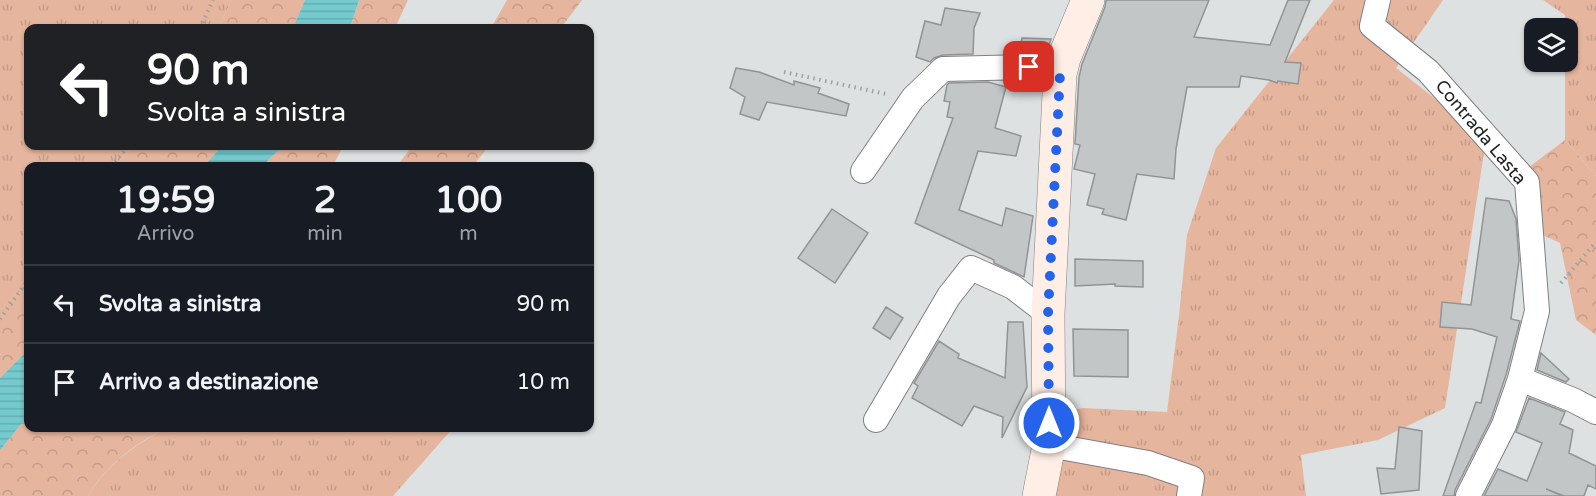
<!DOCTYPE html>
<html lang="it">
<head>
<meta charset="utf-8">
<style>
	body { margin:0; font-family:"Varela Round",sans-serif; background:#20242c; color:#f1f3f6; height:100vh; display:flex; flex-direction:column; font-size:22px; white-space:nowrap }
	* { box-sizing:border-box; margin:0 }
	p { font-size:20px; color:#9ea1a6 }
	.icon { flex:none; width:33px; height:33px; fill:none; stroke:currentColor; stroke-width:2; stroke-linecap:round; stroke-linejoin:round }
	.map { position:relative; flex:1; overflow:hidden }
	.drawer { position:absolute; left:24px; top:162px; width:570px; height:270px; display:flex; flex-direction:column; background:#171b24; border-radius:12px; box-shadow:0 2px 4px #0004 }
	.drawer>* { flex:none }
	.banner { position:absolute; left:24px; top:24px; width:570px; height:126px; border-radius:12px; box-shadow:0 2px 4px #0004; background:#202124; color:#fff; overflow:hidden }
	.buttons { position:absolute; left:1524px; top:18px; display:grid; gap:12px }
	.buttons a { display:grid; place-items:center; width:54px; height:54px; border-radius:12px; background:#171b24; box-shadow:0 2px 4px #0004; font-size:30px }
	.pin { position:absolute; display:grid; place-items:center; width:51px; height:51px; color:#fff; margin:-26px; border-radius:12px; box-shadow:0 3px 9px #0006 }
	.me { position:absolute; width:66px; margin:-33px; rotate:0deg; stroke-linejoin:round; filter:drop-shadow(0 0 4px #0008) }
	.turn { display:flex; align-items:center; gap:21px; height:126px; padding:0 24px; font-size:27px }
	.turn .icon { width:78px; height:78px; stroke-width:2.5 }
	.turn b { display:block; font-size:42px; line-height:51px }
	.eta { display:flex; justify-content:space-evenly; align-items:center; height:102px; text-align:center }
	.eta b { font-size:36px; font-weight:700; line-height:42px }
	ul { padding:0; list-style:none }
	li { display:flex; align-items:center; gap:18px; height:78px; padding:0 24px; border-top:2px solid #363941 }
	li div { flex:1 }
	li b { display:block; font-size:22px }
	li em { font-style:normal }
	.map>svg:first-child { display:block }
	.grass { fill:url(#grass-tufts) }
	.forest { fill:url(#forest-crowns) }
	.water { fill:url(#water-rules) }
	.building { fill:#c2c6c6; stroke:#909494; stroke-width:1.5 }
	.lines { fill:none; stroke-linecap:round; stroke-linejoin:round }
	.street-casing { stroke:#7e8182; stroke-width:26 }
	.secondary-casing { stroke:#7e8182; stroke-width:34 }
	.path { stroke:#9fa2a2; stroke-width:4; stroke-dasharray:1.5 4.5; stroke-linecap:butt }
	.street { stroke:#fff; stroke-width:24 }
	.secondary { stroke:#feeee6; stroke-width:33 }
	.route { stroke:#2563eb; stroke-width:10; stroke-dasharray:0 18 }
	.labels { text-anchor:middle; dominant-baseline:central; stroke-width:6; stroke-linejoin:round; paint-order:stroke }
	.street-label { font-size:18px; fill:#1f2121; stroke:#fff }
</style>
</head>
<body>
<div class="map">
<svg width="1596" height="496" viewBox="0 0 1596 496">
	<defs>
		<pattern id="grass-tufts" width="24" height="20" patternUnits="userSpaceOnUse" patternTransform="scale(1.5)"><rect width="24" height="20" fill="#e6b59e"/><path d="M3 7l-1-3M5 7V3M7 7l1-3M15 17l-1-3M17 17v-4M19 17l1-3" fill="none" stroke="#c59b88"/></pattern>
		<pattern id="forest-crowns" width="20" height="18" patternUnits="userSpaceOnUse" patternTransform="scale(1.5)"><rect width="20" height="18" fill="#e6b59e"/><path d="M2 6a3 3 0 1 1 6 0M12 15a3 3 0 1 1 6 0" fill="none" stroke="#c59b88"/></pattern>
		<pattern id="water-rules" width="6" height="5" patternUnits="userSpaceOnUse" patternTransform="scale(1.5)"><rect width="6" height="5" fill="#74cacd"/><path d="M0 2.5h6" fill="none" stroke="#64adb0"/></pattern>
	</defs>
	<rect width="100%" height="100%" fill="#dde1e1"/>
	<path class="grass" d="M 0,0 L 231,0 L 219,28 L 28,28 L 28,146 L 134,146 L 114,166 L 28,166 L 28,281 L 0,310 Z
		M 1334,0 L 1443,0 L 1396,68 L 1486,139 L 1445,408 L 1378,440 L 1301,455 L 1306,496 L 1044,496 L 1050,413 L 1083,408 L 1167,412 L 1179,316 L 1187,235 L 1216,148 Z
		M 1543,0 L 1596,0 L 1596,176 L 1565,140 L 1565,62 L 1568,62 L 1568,28 L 1565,28 L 1565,15 Z
		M 166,428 L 453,428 L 393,496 L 88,496 C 106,465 135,445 166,428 Z"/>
	<path class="forest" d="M 231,0 L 305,0 L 293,28 L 219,28 Z
		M 359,0 L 408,0 L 395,28 L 350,28 Z
		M 507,0 L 582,0 L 561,28 L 491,28 Z
		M 1565,140 L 1596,176 L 1596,335 L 1576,320 L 1560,243 L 1523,226 L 1529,167 Z
		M 134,146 L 222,146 L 204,166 L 114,166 Z
		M 283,146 L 343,146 L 333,166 L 262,166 Z
		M 412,146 L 489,146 L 473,166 L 397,166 Z
		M 28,281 L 28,350 L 0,378 L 0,310 Z
		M 28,416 L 28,428 L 166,428 C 135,444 106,465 88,496 L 0,496 L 0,450 Z"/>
	<path class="water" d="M 305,0 L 359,0 L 350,28 L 293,28 Z
		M 222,146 L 283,146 L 262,166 L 204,166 Z
		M 28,350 L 28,416 L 0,450 L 0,378 Z"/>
	<path class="building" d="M 1106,0 L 1209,0 L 1194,37 L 1270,45 L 1288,0 L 1310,0 L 1285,62 L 1301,63 L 1298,84 L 1278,81 L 1277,83 L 1269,80 L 1241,76 L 1239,87 L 1187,87 L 1176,149 L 1174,179 L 1137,174 L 1126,220 L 1102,214 L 1104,209 L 1087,205 L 1095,174 L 1074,169 L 1080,145 L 1075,144 L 1079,77 L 1082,64 L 1105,7 Z
		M 945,8 L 980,13 L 974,28 L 973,54 L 943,55 L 934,58 L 930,62 L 916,57 L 925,21 L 941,25 Z
		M 1022,38 L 1051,39 L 1045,56 L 1032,53 L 1019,53 Z
		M 736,68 L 759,72 L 794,85 L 794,81 L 820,88 L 818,93 L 849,104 L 846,116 L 767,102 L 759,120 L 740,114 L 745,97 L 730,88 Z
		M 988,82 L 1006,87 L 995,128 L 1021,136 L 1016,156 L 978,151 L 959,210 L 1002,226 L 1006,208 L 1033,216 L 1024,277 L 994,263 L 994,260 L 915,223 L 953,118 L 947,117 L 950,102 L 944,101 L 947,85 L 949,83 Z
		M 1486,198 L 1509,201 L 1516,219 L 1519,260 L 1511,319 L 1520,321 L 1506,375 L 1491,419 L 1455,490 L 1454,496 L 1443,496 L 1476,402 L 1481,403 L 1497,337 L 1472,329 L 1440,327 L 1442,302 L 1471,305 Z
		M 832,209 L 868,233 L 835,283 L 798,258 Z
		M 1075,259 L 1143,261 L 1143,287 L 1115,286 L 1115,284 L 1075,286 Z
		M 886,307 L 903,318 L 890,339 L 873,328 Z
		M 1008,322 L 1023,322 L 1027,387 L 1002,438 L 1003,417 L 974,406 L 962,426 L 912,398 L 918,386 L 914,383 L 939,341 L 959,354 L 958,358 L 1005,378 Z
		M 1073,329 L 1128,330 L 1128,377 L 1074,376 Z
		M 1541,353 L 1569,379 L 1566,382 L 1537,370 Z
		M 1529,398 L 1565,412 L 1560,424 L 1573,430 L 1569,453 L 1596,466 L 1596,489 L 1588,485 L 1584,496 L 1564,496 L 1546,489 L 1563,496 L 1484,496 L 1498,469 L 1527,481 L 1542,443 L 1516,432 Z
		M 1399,427 L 1422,431 L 1419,490 L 1381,494 L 1377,468 L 1395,469 Z"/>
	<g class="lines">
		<g class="street-casing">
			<path id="street" d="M 1378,0 L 1372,26 L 1428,71 L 1527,182 L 1537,311 L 1520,379 L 1504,425 L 1468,496
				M 863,171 L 913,98 L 943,69 L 1029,67 L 1060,74
				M 1520,379 L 1573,400 L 1596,412
				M 876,420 L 949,296 L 971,268 L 1013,287 L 1048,314
				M 1049,445 L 1148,463 L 1192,478 L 1189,496"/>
		</g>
		<g class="secondary-casing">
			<path id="secondary" d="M 1039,496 L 1049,445 L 1048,314 L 1060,74 L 1064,58 L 1088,0"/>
		</g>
		<path class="path" d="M 200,28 L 213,0
			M 784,72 L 886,94
			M 111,166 L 129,146
			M 1561,283 L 1596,242
			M 0,319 L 28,280"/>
		<use href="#street" class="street"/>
		<use href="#secondary" class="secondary"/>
	</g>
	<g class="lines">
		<path class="route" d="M 1029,67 L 1060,74 L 1048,314 L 1049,423"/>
	</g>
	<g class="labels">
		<g class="street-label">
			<text transform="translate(1481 132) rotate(50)">Contrada Lasta</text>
		</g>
	</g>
</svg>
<div class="buttons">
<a><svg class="icon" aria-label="layers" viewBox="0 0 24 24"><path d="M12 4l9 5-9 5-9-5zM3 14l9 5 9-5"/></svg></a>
</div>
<div class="pin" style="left:1029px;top:67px;background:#d93025"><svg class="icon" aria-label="arrive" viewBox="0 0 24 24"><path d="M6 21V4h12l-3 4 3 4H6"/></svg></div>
<svg class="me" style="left:1049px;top:423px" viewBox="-20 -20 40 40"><circle r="17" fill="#2563eb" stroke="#fff" stroke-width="3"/><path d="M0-11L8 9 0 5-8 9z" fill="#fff"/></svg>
<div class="banner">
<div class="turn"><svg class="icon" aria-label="left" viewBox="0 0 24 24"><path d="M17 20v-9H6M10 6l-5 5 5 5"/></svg><div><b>90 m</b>Svolta a sinistra</div></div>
</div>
<section class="drawer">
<div class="eta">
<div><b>19:59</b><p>Arrivo</p></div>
<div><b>2</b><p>min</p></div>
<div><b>100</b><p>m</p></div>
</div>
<ul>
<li><svg class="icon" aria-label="left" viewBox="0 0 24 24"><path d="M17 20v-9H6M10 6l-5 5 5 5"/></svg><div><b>Svolta a sinistra</b></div><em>90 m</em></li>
<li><svg class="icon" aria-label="arrive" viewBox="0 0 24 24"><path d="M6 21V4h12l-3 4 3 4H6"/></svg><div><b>Arrivo a destinazione</b></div><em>10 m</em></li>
</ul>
</section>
</div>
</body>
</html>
